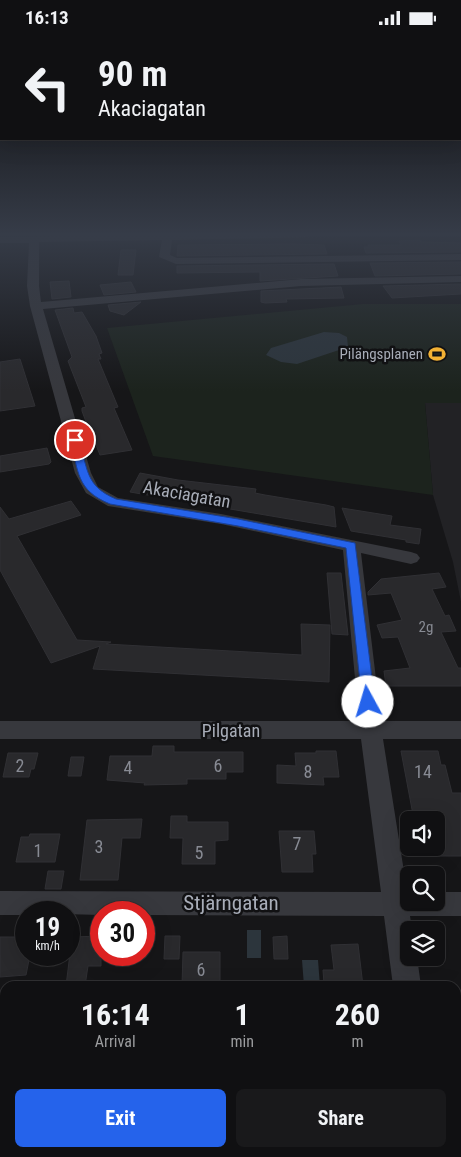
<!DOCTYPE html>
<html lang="en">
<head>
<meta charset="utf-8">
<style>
	body { margin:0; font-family:"Roboto Condensed",sans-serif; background:#19191b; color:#f1f3f6; height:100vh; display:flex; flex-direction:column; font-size:19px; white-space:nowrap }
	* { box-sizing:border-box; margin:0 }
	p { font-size:16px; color:#9c9d9f }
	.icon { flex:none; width:28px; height:28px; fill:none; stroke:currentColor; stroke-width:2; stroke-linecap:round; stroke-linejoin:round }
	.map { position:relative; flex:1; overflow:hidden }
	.drawer { position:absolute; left:0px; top:946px; width:461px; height:176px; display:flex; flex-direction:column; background:#101012; border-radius:15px 15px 0 0; box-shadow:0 5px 20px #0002,0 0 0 1px #303032 }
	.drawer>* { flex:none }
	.banner { position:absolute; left:0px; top:0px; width:461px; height:105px; box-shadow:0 5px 20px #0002,0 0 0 1px #303032; background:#101012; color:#f1f3f6; overflow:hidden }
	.tools { position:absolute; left:400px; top:776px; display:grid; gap:10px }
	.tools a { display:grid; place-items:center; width:45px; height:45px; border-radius:8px; background:#101012; box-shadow:0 5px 20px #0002,0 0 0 1px #303032; font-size:25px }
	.speed { position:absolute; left:15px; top:866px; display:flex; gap:10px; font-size:25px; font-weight:700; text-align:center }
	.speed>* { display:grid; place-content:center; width:65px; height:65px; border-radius:50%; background:#101012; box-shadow:0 5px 20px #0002,0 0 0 1px #303032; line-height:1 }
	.speed small { font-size:12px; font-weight:400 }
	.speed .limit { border:8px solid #d22; background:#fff; color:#111 }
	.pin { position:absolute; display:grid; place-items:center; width:42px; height:42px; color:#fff; margin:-21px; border:2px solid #fff; border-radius:50%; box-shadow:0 1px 5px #0007 }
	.me { position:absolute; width:55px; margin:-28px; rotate:354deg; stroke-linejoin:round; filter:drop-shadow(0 0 4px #0008) }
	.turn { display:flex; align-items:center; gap:18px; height:105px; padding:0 15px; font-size:22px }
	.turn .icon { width:65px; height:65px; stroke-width:2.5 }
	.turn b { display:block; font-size:35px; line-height:42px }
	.eta { display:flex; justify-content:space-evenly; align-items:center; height:85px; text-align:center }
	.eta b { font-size:30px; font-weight:700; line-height:35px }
	.primary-button { display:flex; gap:10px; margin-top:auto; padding:10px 15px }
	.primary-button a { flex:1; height:58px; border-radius:8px; background:#2563eb; color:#fff; font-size:20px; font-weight:700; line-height:58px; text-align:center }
	.primary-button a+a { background:#19191b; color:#f1f3f6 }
	.status { display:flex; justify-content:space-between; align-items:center; height:35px; padding:0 25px; background:#101012; direction:ltr }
	.status svg { height:14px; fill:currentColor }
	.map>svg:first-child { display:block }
	.built { fill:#222225 }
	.green { fill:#1c231d }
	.water { fill:#2c353c }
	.building { fill:#29292c; stroke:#303034 }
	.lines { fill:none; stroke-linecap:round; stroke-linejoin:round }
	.street { fill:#37383d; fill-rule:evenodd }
	.route { fill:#2563eb; stroke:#184099 }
	.labels { text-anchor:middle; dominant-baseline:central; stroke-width:5; stroke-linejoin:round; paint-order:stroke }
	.far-poi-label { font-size:15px; fill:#a8adb8; stroke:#111113; text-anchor:end }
	.number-label { font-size:15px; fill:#888b94 }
	.street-label { font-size:18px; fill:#a8adb8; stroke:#111113 }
	.near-number-label { font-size:18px; fill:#888b94 }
	.near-street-label { font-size:21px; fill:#a8adb8; stroke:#111113 }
</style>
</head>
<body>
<div class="status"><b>16:13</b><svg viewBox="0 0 49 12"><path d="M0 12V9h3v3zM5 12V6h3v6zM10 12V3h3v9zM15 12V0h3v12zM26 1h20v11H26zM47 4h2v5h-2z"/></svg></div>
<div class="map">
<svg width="461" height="1122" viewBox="0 0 461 1122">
	<rect width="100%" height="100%" fill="#161618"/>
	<path class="built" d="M 425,368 L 461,368 L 461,567 L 453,527 L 433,460 Z"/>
	<path class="green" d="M 179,199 L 461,199 L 461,200 L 179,205 Z
		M 363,269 L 461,269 L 461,368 L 425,368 L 433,460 L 153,421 L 107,293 Z"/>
	<path class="water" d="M 324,297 L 339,298 L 347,302 L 348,312 L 297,329 L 281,327 L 266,320 L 271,313 Z
		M 247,895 L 261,895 L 261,923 L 247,923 Z
		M 302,925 L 318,925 L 320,951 L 304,951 Z"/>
	<path class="building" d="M 420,205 L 421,207 L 461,208 L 461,217 L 366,218 L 364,212 L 369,212 L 368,210 L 401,210 L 399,206 Z
		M 294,209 L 324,210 L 327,219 L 177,221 L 178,210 Z
		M 121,215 L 136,215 L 133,240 L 118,240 Z
		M 461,227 L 461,239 L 375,241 L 370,228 Z
		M 334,229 L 338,241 L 260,246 L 260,237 L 177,238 L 177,231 Z
		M 69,246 L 71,262 L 52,264 L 50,247 Z
		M 131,247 L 136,257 L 104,260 L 100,250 Z
		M 461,249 L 461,259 L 392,263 L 383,251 Z
		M 341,252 L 344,263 L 286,264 L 287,267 L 265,268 L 261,267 L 261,256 Z
		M 141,267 L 124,280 L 110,276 L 108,270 Z
		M 73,273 L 74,278 L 82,277 L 96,301 L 102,318 L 99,319 L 101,324 L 98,324 L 118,372 L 114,373 L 132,415 L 100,420 L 94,405 L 93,406 L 82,376 L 82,373 L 86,372 L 68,326 L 72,322 L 55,275 Z
		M 20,324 L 35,371 L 0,376 L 0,327 Z
		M 47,413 L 51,427 L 49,429 L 0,437 L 0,421 Z
		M 140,438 L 178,445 L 256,454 L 255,458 L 265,460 L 326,470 L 334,472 L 336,492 L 130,457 Z
		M 71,466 L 81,480 L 17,501 L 77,605 L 111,607 L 106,609 L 302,620 L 301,589 L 330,590 L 329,647 L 93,634 L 100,611 L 51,628 L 0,535 L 0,472 L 9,484 Z
		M 342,473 L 392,481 L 390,490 L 421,494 L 419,509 L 406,507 L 406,505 L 351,496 Z
		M 327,538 L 341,538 L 348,600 L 332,599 Z
		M 439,538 L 446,552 L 432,554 L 445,581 L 449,580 L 456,596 L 441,597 L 458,633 L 461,633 L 461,651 L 386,651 L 384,636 L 410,633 L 398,602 L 382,603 L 377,590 L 402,585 L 391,558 L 368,560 L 368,557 L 381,544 Z
		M 153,711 L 174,711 L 174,717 L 243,717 L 243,737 L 226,737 L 226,744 L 187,744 L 187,749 L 144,750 L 145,748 L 107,745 L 110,721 L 152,721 Z
		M 316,716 L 336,716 L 339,742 L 323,742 L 324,750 L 277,748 L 277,730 L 296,731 L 295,718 L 316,718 Z
		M 401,716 L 438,716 L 441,730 L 445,730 L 452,758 L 461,758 L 461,821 L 436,821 L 436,785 L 414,785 Z
		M 8,718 L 38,718 L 34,734 L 31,734 L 29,742 L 3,742 Z
		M 71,722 L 84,722 L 81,741 L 68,741 Z
		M 171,781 L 187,781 L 187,787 L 228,787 L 228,805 L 215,806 L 215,829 L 182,829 L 183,803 L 170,803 Z
		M 142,784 L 140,803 L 122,803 L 118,845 L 80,845 L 87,785 Z
		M 279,796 L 314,796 L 316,819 L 312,819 L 313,837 L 282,837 Z
		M 30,799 L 60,799 L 55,827 L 16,827 L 21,802 L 29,802 Z
		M 48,836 L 64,836 L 61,854 L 45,854 Z
		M 101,901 L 101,931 L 88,931 L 85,951 L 66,951 L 72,902 Z
		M 165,901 L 180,901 L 179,924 L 164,924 Z
		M 287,901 L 288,924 L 274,924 L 273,902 Z
		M 0,902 L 26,902 L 26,920 L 30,920 L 26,940 L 0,942 Z
		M 358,909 L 363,951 L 335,951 L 335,948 L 324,949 L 323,935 L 334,935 L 331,910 Z
		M 183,917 L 220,917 L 220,951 L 182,951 Z"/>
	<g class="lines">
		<path class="street" d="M 163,199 L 312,199 L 307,202 L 172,205 L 170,220 L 177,223 L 461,219 L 461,225 L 176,229 L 159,222 L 162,205 L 39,207 L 39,251 L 41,267 L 301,244 L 461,241 L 461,247 L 301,251 L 43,274 L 91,438 L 98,452 L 118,463 L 221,479 L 411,517 L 417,519 L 420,523 L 417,527 L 411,529 L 361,518 L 381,686 L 461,686 L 461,704 L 383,704 L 409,868 L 436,868 L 436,857 L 461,857 L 461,881 L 410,881 L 412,895 L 409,895 L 409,922 L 417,922 L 421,951 L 393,951 L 384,881 L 144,880 L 144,878 L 101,878 L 101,880 L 26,878 L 26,880 L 0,880 L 0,856 L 381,857 L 361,704 L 0,704 L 0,686 L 359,686 L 343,515 L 221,489 L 108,471 L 86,458 L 75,438 L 30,271 L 27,251 L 29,208 L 0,208 L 0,202 Z
			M 416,1118 L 448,1118 L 449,1122 L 417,1122 Z"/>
	</g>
	<linearGradient id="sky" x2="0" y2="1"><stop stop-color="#0c0c0d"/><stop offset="0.56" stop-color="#363c48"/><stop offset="1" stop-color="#363c48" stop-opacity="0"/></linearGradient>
	<rect width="461" height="356" fill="url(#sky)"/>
	<path class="route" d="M 75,402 L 79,405 C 88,434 85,451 116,464 L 238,484 L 355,508 L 375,667 L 373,671 L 368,672 L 362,667 L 346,513 L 238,491 L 110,469 C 76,455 79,437 70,405 Z"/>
	<defs>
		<g id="stadium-bare" transform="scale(1.35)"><path d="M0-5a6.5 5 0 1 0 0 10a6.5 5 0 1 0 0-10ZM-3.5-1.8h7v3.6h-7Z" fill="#f2b134" stroke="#111113" stroke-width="2.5" paint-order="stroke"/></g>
	</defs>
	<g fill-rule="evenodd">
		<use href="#stadium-bare" x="437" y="319"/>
	</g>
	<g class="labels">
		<g class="far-poi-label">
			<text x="423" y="319">Pilängsplanen</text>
		</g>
		<g class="number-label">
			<text x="426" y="592">2g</text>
		</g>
		<g class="street-label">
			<text transform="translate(187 459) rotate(10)">Akaciagatan</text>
			<text x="231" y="695">Pilgatan</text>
		</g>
		<g class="near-number-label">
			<text x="20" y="730">2</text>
			<text x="218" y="730">6</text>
			<text x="128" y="732">4</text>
			<text x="308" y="736">8</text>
			<text x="423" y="736">14</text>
			<text x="297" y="808">7</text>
			<text x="99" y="811">3</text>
			<text x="38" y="815">1</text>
			<text x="199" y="817">5</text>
			<text x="201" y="934">6</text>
		</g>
		<g class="near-street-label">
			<text x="231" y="868">Stjärngatan</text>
		</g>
	</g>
</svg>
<div class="tools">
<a><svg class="icon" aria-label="sound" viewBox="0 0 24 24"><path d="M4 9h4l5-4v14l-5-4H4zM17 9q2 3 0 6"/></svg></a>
<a><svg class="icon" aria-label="search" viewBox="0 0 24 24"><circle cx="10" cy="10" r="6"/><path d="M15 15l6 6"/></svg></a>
<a><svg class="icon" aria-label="layers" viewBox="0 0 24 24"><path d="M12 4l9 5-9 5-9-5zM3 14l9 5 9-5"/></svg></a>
</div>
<div class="speed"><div>19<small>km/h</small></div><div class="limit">30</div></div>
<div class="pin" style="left:75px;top:405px;background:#d93025"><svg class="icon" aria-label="arrive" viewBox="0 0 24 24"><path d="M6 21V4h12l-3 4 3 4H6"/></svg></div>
<svg class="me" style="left:368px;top:667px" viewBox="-20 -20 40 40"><circle r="19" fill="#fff"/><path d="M0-13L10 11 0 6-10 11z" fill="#2563eb"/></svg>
<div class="banner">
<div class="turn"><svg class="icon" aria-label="left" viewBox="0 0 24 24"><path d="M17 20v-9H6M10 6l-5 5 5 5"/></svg><div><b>90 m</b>Akaciagatan</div></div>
</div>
<section class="drawer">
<div class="eta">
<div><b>16:14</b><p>Arrival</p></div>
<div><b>1</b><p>min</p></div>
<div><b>260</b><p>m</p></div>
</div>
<div class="primary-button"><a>Exit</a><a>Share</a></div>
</section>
</div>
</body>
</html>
